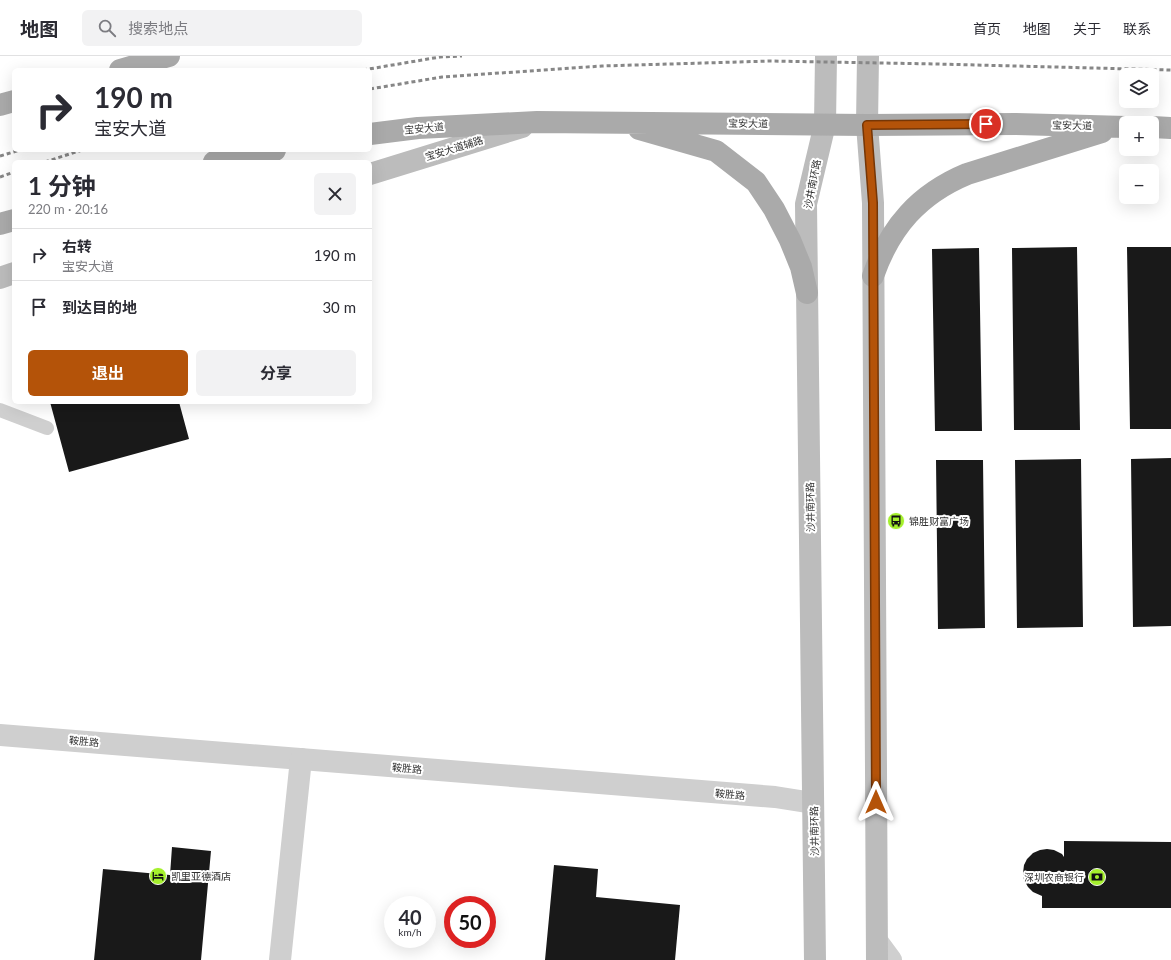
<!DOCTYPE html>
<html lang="zh">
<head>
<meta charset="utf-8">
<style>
	body { margin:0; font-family:Lato,"Noto Sans SC",sans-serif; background:#f2f2f3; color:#2b2b33; height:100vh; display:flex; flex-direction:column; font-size:15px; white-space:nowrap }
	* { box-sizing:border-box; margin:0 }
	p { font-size:13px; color:#7c7c81 }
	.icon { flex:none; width:22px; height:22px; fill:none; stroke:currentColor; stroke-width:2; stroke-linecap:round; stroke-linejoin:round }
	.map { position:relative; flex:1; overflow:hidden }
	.side { position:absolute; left:12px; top:104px; width:360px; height:244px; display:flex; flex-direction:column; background:#fff; border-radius:6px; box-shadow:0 4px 16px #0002 }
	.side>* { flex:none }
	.guide { position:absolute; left:12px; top:12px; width:360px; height:84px; border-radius:6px; box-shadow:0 4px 16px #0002; background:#fff; color:#2b2b33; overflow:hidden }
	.controls { position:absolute; left:1119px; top:12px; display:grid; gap:8px }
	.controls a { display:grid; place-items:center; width:40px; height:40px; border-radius:6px; background:#fff; box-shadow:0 4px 16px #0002; font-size:20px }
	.speed { position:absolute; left:384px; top:840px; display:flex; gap:8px; font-size:20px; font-weight:700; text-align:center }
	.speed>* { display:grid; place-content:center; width:52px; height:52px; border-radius:50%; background:#fff; box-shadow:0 4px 16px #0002; line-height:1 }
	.speed small { font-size:10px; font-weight:400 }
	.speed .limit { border:6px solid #d22; background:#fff; color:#111 }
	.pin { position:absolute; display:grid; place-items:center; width:34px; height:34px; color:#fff; margin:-17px; border:2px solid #fff; border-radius:50%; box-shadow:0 1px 4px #0007 }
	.me { position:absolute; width:44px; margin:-22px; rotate:0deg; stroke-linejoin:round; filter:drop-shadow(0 0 3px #0008) }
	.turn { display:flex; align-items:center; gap:14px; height:84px; padding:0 16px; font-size:18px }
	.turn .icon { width:52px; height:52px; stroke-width:2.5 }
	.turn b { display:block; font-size:28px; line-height:34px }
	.round { display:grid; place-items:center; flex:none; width:42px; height:42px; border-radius:6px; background:#f2f2f3 }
	.head { display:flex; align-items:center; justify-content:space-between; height:68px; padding:0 16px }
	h1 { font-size:24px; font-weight:700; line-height:30px }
	.cta { display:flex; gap:8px; margin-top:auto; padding:8px 16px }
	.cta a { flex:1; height:46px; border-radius:6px; background:#b45309; color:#fff; font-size:16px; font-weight:700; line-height:46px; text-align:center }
	.cta a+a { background:#f2f2f3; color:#2b2b33 }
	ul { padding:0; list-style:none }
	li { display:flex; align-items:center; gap:12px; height:52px; padding:0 16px; border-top:1px solid #e1e1e2 }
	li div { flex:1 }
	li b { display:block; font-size:15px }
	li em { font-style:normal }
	header { display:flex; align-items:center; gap:24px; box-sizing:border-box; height:56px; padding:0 20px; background:#fff; border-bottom:1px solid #e1e1e2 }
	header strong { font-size:19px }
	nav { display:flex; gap:22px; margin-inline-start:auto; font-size:14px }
	.search { width:280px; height:36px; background:#f2f2f3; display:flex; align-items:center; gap:10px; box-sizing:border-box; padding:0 14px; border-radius:6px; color:#7c7c81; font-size:15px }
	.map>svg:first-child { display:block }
	.building { fill:#191919 }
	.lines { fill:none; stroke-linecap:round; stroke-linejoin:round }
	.service { stroke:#cfcfcf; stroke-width:14 }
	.minor { stroke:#cfcfcf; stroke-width:22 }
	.tertiary { stroke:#cfcfcf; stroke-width:22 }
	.secondary { stroke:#bcbcbc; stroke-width:22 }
	.primary { stroke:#aaa; stroke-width:22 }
	.rail { stroke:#878787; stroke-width:3; stroke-dasharray:4 3; stroke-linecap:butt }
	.route-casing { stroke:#753606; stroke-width:10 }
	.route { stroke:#b45309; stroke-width:7 }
	.labels { text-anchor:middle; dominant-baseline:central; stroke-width:4; stroke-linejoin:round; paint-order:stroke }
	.street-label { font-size:10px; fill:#323232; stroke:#fff }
	.poi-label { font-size:10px; fill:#323232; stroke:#fff; text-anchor:start }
</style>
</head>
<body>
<header>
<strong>地图</strong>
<div class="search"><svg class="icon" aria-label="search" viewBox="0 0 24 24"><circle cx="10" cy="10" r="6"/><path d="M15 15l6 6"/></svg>搜索地点</div>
<nav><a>首页</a><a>地图</a><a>关于</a><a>联系</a></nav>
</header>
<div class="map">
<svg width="1171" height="904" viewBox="0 0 1171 904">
	<rect width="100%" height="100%" fill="#fff"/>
	<path class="building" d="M 1077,191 L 1080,374 L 1014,374 L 1012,192 Z
		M 1127,191 L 1171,191 L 1171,373 L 1130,373 Z
		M 979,192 L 982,375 L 935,375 L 932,193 Z
		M 50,346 L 179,346 L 189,383 L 69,416 Z
		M 1171,402 L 1171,570 L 1133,571 L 1131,403 Z
		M 1081,403 L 1083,571 L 1017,572 L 1015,404 Z
		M 936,404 L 983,404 L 985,572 L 938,573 Z
		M 1064,785 L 1171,786 L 1171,852 L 1042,852 L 1042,840 L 1033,836 L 1028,831 L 1024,824 L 1023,817 L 1024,809 L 1027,803 L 1033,797 L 1040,794 L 1047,793 L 1054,794 L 1062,798 L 1064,801 Z
		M 172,791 L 211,795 L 201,904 L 94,904 L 103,813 L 170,819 Z
		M 554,809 L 598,813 L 596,841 L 680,849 L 675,904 L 545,904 Z"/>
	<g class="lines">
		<path class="service" d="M 0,354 L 47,372"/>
		<path class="minor" d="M 0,679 L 775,741 L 813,747"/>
		<path class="tertiary" d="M 877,885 L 891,904
			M 280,904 L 301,703"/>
		<path class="secondary" d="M 868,0 L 867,69 L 873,147 L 877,904
			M 370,118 L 522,71
			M 0,222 L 14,217
			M 815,904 L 806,148 L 825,68 L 826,0"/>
		<path class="primary" d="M 120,14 L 169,0
			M 0,49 L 14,45
			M 1152,71 L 1171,72
			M 639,73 L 716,95 L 756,126 L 774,153 L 790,184 L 801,211 L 807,237
			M 370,78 L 418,72 L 537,66 L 867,69 L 1016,68 L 1126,71
			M 214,106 L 275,94
			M 0,168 L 14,164
			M 873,220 C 890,171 919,138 967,118 L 1102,76"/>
		<path class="rail" d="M 363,14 L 440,1 L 462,0
			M 370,33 L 442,21 L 602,10 L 771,5 L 937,8 L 1171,14
			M 0,100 L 20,94
			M 45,106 L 82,94
			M 0,121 L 14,116"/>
	</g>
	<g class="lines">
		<g class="route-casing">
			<path id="route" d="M 876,746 L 873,147 L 867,69 L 986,68"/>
		</g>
		<use href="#route" class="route"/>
	</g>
	<defs>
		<g id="bus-disc" transform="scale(0.9)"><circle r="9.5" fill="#a5f02d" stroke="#fff"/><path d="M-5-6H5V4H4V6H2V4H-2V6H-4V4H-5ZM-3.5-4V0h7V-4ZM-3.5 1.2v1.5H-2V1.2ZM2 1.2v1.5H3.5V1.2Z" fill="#111"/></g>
		<g id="hotel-disc" transform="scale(0.9)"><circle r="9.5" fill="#a5f02d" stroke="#fff"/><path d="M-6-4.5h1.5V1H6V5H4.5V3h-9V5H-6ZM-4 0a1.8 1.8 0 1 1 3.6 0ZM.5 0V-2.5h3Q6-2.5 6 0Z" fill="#111"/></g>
		<g id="bank-disc" transform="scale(0.9)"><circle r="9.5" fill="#a5f02d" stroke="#fff"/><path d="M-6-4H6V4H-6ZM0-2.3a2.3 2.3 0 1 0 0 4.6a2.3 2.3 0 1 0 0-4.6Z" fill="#111"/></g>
	</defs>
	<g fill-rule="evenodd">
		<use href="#bus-disc" x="896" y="465"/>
		<use href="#hotel-disc" x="158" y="820"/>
		<use href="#bank-disc" x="1097" y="821"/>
	</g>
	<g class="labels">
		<g class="street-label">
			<text transform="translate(748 67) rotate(1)">宝安大道</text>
			<text transform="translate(1072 69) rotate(1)">宝安大道</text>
			<text transform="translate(424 72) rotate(-5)">宝安大道</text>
			<text transform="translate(454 92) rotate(-17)">宝安大道辅路</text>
			<text transform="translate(812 128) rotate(-79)">沙井南环路</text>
			<text transform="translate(810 451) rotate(-91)">沙井南环路</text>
			<text transform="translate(84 685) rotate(5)">鞍胜路</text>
			<text transform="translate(407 712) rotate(5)">鞍胜路</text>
			<text transform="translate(730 738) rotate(5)">鞍胜路</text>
			<text transform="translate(814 775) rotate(-91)">沙井南环路</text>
		</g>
		<g class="poi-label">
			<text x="909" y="465">锦胜财富广场</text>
			<text x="171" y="820">凯里亚德酒店</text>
			<text x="1084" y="821" text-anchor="end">深圳农商银行</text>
		</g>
	</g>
</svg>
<div class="controls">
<a><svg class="icon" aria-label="layers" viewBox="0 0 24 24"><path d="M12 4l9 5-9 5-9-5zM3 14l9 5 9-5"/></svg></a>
<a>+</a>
<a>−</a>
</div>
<div class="speed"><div>40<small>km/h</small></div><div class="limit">50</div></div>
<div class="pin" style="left:986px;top:68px;background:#d93025"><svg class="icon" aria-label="arrive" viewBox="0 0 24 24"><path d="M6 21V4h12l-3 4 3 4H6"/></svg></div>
<svg class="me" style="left:876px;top:746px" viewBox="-20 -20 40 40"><path d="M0-17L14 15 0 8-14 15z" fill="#b45309" stroke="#fff" stroke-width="4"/></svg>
<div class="guide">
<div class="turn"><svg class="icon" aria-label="right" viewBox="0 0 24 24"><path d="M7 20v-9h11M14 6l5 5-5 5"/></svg><div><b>190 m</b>宝安大道</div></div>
</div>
<section class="side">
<div class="head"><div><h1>1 分钟</h1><p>220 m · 20:16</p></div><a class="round"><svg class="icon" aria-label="close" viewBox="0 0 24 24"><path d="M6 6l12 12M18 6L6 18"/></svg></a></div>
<ul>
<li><svg class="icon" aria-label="right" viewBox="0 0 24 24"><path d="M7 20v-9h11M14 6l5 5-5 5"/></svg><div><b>右转</b><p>宝安大道</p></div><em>190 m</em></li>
<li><svg class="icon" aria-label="arrive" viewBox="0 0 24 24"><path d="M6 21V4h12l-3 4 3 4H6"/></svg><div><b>到达目的地</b></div><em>30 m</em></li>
</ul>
<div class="cta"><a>退出</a><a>分享</a></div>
</section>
</div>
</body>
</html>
